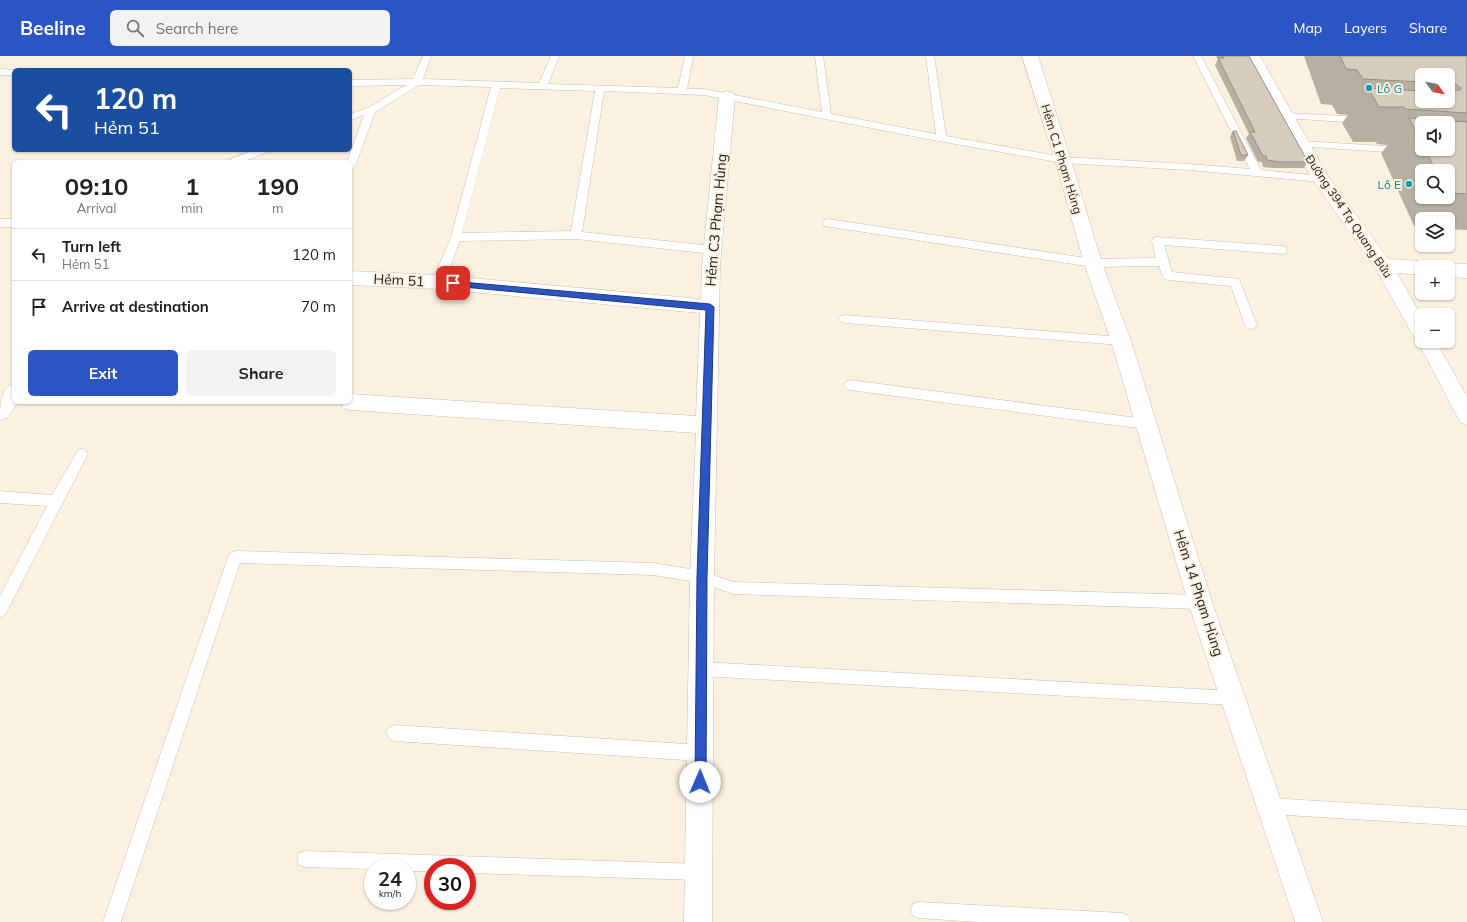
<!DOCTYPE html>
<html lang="en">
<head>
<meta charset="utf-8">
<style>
	body { margin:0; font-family:Mulish,sans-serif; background:#f2f2f2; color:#222; height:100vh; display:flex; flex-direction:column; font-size:15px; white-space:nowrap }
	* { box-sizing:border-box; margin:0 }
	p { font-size:13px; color:#767676 }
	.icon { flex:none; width:22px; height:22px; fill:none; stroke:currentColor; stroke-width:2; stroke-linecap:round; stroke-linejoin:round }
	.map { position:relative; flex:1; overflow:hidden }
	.sheet { position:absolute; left:12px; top:104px; width:340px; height:244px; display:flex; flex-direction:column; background:#fff; border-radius:6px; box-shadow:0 1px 3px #0004 }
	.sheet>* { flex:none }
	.banner { position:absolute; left:12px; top:12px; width:340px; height:84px; border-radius:6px; box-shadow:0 1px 3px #0004; background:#1a4fa0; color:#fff; overflow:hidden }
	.needle { width:26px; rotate:123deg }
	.fabs { position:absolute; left:1415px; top:12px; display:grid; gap:8px }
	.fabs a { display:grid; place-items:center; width:40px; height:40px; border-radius:6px; background:#fff; box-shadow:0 1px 3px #0004; font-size:20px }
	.speed { position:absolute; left:364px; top:802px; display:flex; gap:8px; font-size:20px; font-weight:700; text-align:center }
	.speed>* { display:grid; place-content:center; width:52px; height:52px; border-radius:50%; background:#fff; box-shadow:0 1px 3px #0004; line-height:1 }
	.speed small { font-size:10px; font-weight:400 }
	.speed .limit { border:6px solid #d22; background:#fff; color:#111 }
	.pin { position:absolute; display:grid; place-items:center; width:34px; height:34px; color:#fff; margin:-17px; border-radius:8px; box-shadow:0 2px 6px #0006 }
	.me { position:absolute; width:44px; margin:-22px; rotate:1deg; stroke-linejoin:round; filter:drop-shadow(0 0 3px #0008) }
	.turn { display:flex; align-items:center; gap:14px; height:84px; padding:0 16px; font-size:18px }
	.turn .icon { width:52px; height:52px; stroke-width:2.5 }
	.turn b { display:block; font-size:28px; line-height:34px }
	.eta { display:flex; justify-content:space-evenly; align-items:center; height:68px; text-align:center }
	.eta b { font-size:24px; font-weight:700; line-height:28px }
	.button { display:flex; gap:8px; margin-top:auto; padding:8px 16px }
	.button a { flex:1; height:46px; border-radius:6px; background:#2c55c4; color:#fff; font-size:16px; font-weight:700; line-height:46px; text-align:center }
	.button a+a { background:#f2f2f2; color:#222 }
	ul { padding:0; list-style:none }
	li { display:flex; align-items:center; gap:12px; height:52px; padding:0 16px; border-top:1px solid #e0e0e0 }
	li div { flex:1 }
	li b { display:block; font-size:15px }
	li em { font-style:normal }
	header { display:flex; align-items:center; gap:24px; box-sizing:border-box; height:56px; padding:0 20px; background:#2c55c4; color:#fff }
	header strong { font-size:19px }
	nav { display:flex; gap:22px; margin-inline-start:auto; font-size:14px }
	.search { width:280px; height:36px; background:#f2f2f2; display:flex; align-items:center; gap:10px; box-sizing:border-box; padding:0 14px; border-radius:6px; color:#767676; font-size:15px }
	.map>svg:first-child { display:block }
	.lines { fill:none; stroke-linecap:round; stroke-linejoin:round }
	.service-casing { stroke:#c7bdaf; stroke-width:1 }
	.minor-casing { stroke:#c7bdaf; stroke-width:1 }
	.service { fill:#fff; fill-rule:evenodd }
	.minor { fill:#fff; fill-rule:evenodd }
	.wall { fill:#b8afa3; fill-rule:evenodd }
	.building { fill:#d6ccbd; stroke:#968f84 }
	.route { fill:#2c55c4; stroke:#1d377f }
	.culture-dot { fill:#0f9aa8; stroke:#fbf1e1; stroke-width:1.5 }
	.labels { text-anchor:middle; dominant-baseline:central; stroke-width:4; stroke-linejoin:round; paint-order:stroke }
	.far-culture-label { font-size:12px; fill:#0d838f; stroke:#fbf1e1; text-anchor:start }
	.far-street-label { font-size:12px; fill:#24211b; stroke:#fbf1e1 }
	.street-label { font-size:14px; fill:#24211b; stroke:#fbf1e1 }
</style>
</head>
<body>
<header>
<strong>Beeline</strong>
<div class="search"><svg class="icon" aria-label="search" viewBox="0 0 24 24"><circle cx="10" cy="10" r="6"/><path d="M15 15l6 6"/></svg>Search here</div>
<nav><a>Map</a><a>Layers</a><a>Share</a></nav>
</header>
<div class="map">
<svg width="1467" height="866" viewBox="0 0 1467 866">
	<rect width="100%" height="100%" fill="#fbf1e1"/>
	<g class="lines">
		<g class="service-casing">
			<path id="service" d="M 423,0 L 431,0 L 423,23 L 539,27 L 551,0 L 559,0 L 548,28 L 678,32 L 685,0 L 693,0 L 687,33 L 704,33 L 822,56 L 815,0 L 823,0 L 831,58 L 936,78 L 926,0 L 934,0 L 946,80 L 1063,101 L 1189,108 L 1250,113 L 1193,0 L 1201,0 L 1261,114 L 1321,120 L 1326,123 L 1321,126 L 1189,114 L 1063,107 L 927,83 L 704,39 L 604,35 L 582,176 L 712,190 L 716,191 L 717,194 L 716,197 L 712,198 L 576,183 L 460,185 L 444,226 L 442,229 L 434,229 L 432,226 L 451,181 L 491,31 L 419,29 L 375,56 L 354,113 L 350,114 L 350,106 L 347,106 L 364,59 L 350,64 L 350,58 L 368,52 L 406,29 L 350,30 L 350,24 L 413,23 ZM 500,32 L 595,35 L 571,175 L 462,177 Z
				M 0,13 L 17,14 L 14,14 L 14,19 L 0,19 Z
				M 1286,57 L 1362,61 L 1367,64 L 1362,67 L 1283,62 L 1281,60 Z
				M 1301,85 L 1401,91 L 1406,94 L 1401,97 L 1298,90 L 1296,88 Z
				M 254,94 L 269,94 L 267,96 L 242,106 L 227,106 L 228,104 Z
				M 0,163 L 14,163 L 14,171 L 0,171 Z
				M 828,163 L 1093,203 L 1156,202 L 1152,185 L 1153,182 L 1157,181 L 1282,190 L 1286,191 L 1287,194 L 1286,197 L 1282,198 L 1164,189 L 1172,216 L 1239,223 L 1257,269 L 1255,272 L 1251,273 L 1247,272 L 1245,269 L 1231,230 L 1168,224 L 1164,223 L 1159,210 L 1093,211 L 824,170 L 823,167 L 824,164 Z
				M 845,259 L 1121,281 L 1125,282 L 1127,285 L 1125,288 L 1121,289 L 845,267 L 841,266 L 839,263 L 841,260 Z
				M 850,324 L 1145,363 L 1149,364 L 1151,368 L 1149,372 L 1145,373 L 850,334 L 846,332 L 844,329 L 846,326 Z
				M 82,393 L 86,394 L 88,398 L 5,559 L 0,561 L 0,540 L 47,450 L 0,447 L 0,435 L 52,439 L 78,394 Z
				M 235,495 L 653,507 L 702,515 L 733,526 L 1200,539 L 1205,541 L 1207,546 L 1205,551 L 1200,553 L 733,538 L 702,527 L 653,519 L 240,507 L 121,866 L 103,866 L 228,501 L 230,497 Z
				M 702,606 L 1233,635 L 1238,637 L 1240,642 L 1238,647 L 1233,649 L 702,620 L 697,618 L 695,613 L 697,608 Z
				M 394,669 L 701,689 L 706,692 L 709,697 L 706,702 L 701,705 L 394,685 L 389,682 L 386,677 L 389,672 Z
				M 1269,742 L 1467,754 L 1467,770 L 1269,758 L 1263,756 L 1261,750 L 1263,744 Z
				M 305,795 L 699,808 L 705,810 L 707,816 L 705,822 L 699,824 L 467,817 L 467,811 L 433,811 L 433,815 L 407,815 L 407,811 L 373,811 L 373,813 L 305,811 L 299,809 L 297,803 L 299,797 Z
				M 919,846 L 1122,857 L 1128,860 L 1131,866 L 978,866 L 919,862 L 913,860 L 911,854 L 913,848 Z"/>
		</g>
		<g class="minor-casing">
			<path id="minor" d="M 1022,0 L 1038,0 L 1071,104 L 1102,207 L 1131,285 L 1212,546 L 1323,866 L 1295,866 L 1188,546 L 1111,285 L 1084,207 L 1055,104 Z
				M 1244,0 L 1260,0 L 1328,120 L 1388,203 L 1422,205 L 1429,207 L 1431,211 L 1422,211 L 1422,219 L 1397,217 L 1422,261 L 1422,285 L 1436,285 L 1467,341 L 1467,369 L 1460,366 L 1417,284 L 1415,283 L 1376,213 L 1312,123 Z
				M 727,35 L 733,37 L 735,40 L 720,210 L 714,521 L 712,866 L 684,866 L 690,521 L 696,377 L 350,354 L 343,352 L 340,346 L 350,346 L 350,338 L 696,360 L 700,257 L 438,233 L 350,229 L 350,215 L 438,219 L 701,243 L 702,210 L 719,40 L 721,37 Z
				M 1448,207 L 1467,208 L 1467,222 L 1448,221 L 1448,211 L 1440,211 Z
				M 14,327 L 14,346 L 18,346 L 7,362 L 0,364 C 0,349 0,333 14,327 Z"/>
		</g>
		<use href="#service" class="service"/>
		<use href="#minor" class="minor"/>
	</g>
	<path class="wall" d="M 1216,0 L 1249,0 L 1308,106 L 1304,112 L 1273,112 L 1263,111 L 1262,106 L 1258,106 L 1246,82 L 1249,78 L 1215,9 L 1218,3 Z
		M 1304,0 L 1467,0 L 1467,174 L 1448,173 L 1448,163 L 1422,163 L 1422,171 L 1414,170 L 1381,97 L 1388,89 L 1377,88 L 1376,86 L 1353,86 L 1342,67 L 1348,59 L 1337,58 L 1332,49 L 1321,48 ZM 1422,19 L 1448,19 L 1448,45 L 1422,45 ZM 1422,67 L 1448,93 L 1422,93 ZM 1422,115 L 1448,115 L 1448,141 L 1422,141 Z
		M 1233,75 L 1248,99 L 1244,105 L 1237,105 L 1230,81 Z"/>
	<path class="building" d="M 1223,0 L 1249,0 L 1308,106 L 1278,106 L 1267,104 L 1266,100 L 1263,100 L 1250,76 L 1255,76 L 1218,2 L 1224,2 Z
		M 1340,0 L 1467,0 L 1467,57 L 1405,53 L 1404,51 L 1379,51 L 1368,32 L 1422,35 L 1422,45 L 1448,45 L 1448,36 L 1451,37 L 1453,34 L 1460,34 L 1461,32 L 1454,27 L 1448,27 L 1448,19 L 1422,19 L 1422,26 L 1363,23 L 1357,14 L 1346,13 Z
		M 1409,62 L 1467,66 L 1467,138 L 1448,137 L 1448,115 L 1436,115 L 1425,93 L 1448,93 L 1448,67 L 1422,67 L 1422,88 Z
		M 1233,75 L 1236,75 L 1248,99 L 1241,99 Z"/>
	<path class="route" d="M 450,225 L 710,248 L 714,251 L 707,521 L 706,726 L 704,730 L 700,731 L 696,730 L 695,726 L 697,521 L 706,254 L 453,230 L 449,227 Z"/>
	<g class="culture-dot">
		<circle cx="1369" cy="32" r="4"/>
		<circle cx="1409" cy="128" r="4"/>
	</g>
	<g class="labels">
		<g class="far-culture-label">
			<text x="1377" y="32">Lô G</text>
			<text x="1401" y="128" text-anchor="end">Lô E</text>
		</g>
		<g class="far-street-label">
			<text transform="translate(1062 103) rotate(73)">Hẻm C1 Phạm Hùng</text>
			<text transform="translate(1349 160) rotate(56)">Đường 394 Tạ Quang Bửu</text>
		</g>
		<g class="street-label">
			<text transform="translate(716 164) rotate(-85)">Hẻm C3 Phạm Hùng</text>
			<text transform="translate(399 224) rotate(3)">Hẻm 51</text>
			<text transform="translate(1199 537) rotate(72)">Hẻm 14 Phạm Hùng</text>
		</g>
	</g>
</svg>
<div class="fabs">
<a><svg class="needle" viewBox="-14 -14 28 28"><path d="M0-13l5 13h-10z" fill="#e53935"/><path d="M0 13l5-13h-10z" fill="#767676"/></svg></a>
<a><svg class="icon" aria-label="sound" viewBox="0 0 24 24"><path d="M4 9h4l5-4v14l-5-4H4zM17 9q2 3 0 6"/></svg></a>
<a><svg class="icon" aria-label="search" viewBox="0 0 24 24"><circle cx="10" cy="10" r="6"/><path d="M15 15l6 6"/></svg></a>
<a><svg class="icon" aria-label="layers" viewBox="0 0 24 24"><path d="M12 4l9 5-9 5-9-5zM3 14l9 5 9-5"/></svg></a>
<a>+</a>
<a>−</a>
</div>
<div class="speed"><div>24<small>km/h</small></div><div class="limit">30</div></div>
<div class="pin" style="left:453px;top:227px;background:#d93025"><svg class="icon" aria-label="arrive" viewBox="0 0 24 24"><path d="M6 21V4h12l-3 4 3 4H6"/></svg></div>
<svg class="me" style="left:700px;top:726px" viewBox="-20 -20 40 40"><circle r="19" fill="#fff"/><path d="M0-13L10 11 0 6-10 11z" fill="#2c55c4"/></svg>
<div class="banner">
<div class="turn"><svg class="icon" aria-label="left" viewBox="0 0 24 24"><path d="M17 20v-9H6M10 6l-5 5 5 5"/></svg><div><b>120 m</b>Hẻm 51</div></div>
</div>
<section class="sheet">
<div class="eta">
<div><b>09:10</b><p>Arrival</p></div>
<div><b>1</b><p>min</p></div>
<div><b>190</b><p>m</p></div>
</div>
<ul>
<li><svg class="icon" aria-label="left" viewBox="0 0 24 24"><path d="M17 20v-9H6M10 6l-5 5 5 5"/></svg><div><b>Turn left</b><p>Hẻm 51</p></div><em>120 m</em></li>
<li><svg class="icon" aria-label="arrive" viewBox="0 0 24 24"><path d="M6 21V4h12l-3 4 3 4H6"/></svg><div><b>Arrive at destination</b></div><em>70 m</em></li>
</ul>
<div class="button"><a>Exit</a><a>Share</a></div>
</section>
</div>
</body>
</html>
